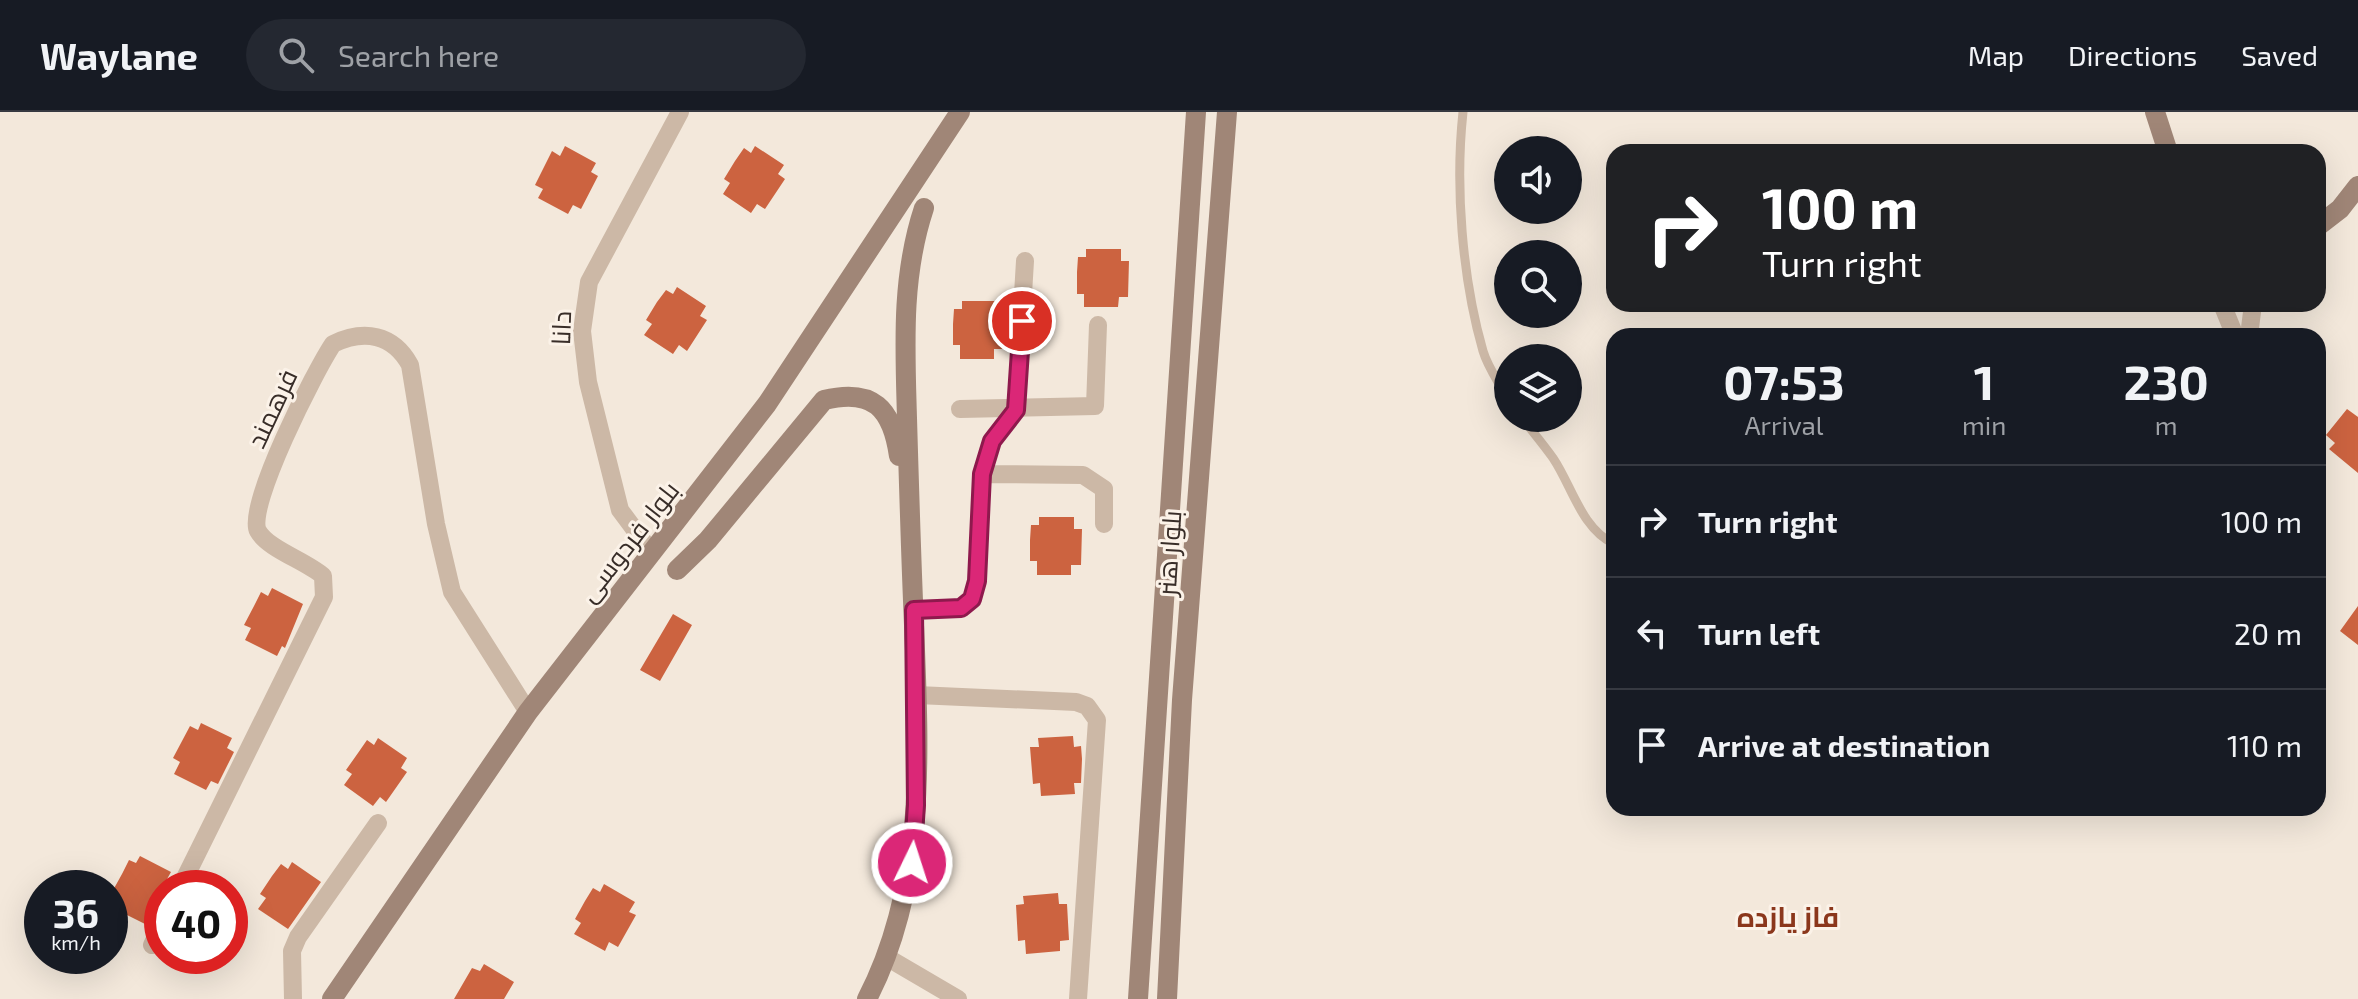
<!DOCTYPE html>
<html lang="en">
<head>
<meta charset="utf-8">
<style>
	body { margin:0; font-family:"Exo 2",Cairo,sans-serif; background:#242831; color:#f1f3f6; height:100vh; display:flex; flex-direction:column; font-size:30px; white-space:nowrap }
	* { box-sizing:border-box; margin:0 }
	p { font-size:26px; color:#9ea1a6 }
	.icon { flex:none; width:44px; height:44px; fill:none; stroke:currentColor; stroke-width:2; stroke-linecap:round; stroke-linejoin:round }
	.map { position:relative; flex:1; overflow:hidden }
	.panel { position:absolute; left:1606px; top:216px; width:720px; height:488px; display:flex; flex-direction:column; background:#171b24; border-radius:24px; box-shadow:0 8px 32px #0002 }
	.panel>* { flex:none }
	.banner { position:absolute; left:1606px; top:32px; width:720px; height:168px; border-radius:24px; box-shadow:0 8px 32px #0002; background:#202124; color:#fff; overflow:hidden }
	.controls { position:absolute; left:1494px; top:24px; display:grid; gap:16px }
	.controls a { display:grid; place-items:center; width:88px; height:88px; border-radius:50%; background:#171b24; box-shadow:0 8px 32px #0002; font-size:40px }
	.speed { position:absolute; left:24px; top:758px; display:flex; gap:16px; font-size:40px; font-weight:700; text-align:center }
	.speed>* { display:grid; place-content:center; width:104px; height:104px; border-radius:50%; background:#171b24; box-shadow:0 8px 32px #0002; line-height:1 }
	.speed small { font-size:20px; font-weight:400 }
	.speed .limit { border:12px solid #d22; background:#fff; color:#111 }
	.pin { position:absolute; display:grid; place-items:center; width:68px; height:68px; color:#fff; margin:-34px; border:4px solid #fff; border-radius:50%; box-shadow:0 2px 8px #0007 }
	.me { position:absolute; width:88px; margin:-44px; rotate:4deg; stroke-linejoin:round; filter:drop-shadow(0 0 6px #0008) }
	.turn { display:flex; align-items:center; gap:28px; height:168px; padding:0 24px; font-size:36px }
	.turn .icon { width:104px; height:104px; stroke-width:2.5 }
	.turn b { display:block; font-size:56px; line-height:68px }
	.eta { display:flex; justify-content:space-evenly; align-items:center; height:136px; text-align:center }
	.eta b { font-size:48px; font-weight:700; line-height:56px }
	ul { padding:0; list-style:none }
	li { display:flex; align-items:center; gap:24px; height:112px; padding:0 24px; border-top:2px solid #363941 }
	li div { flex:1 }
	li b { display:block; font-size:30px }
	li em { font-style:normal }
	header { display:flex; align-items:center; gap:48px; box-sizing:border-box; height:112px; padding:0 40px; background:#171b24; border-bottom:2px solid #363941 }
	header strong { font-size:38px }
	nav { display:flex; gap:44px; margin-inline-start:auto; font-size:28px }
	.search { width:560px; height:72px; background:#242831; display:flex; align-items:center; gap:20px; box-sizing:border-box; padding:0 28px; border-radius:44px; color:#9ea1a6; font-size:30px }
	.map>svg:first-child { display:block }
	.building { fill:#cc6340 }
	.lines { fill:none; stroke-linecap:round; stroke-linejoin:round }
	.lane { stroke:#ccb8a6; stroke-width:9 }
	.street { stroke:#ccb8a6; stroke-width:18 }
	.secondary { stroke:#a08677; stroke-width:20 }
	.route-casing { stroke:#8e194d; stroke-width:20 }
	.route { stroke:#db2777; stroke-width:14 }
	.labels { text-anchor:middle; dominant-baseline:central; stroke-width:6; stroke-linejoin:round; paint-order:stroke }
	.street-label { font-size:26px; fill:#382d28; stroke:#fbf2e8 }
	.neighbourhood-label { font-size:28px; font-weight:bold; fill:#8b371c; stroke:#fbf2e8 }
</style>
</head>
<body>
<header>
<strong>Waylane</strong>
<div class="search"><svg class="icon" aria-label="search" viewBox="0 0 24 24"><circle cx="10" cy="10" r="6"/><path d="M15 15l6 6"/></svg>Search here</div>
<nav><a>Map</a><a>Directions</a><a>Saved</a></nav>
</header>
<div class="map">
<svg width="2358" height="887" viewBox="0 0 2358 887">
	<rect width="100%" height="100%" fill="#f3e8db"/>
	<path class="building" d="M 565,34 L 596,51 L 591,60 L 598,64 L 581,97 L 573,93 L 568,102 L 538,86 L 543,77 L 535,73 L 552,39 L 560,44 Z
		M 755,34 L 784,53 L 778,62 L 785,67 L 765,97 L 757,92 L 751,101 L 723,82 L 730,71 L 724,67 L 735,49 L 744,36 L 751,41 Z
		M 1086,137 L 1121,137 L 1121,149 L 1129,149 L 1128,185 L 1119,185 L 1118,195 L 1084,195 L 1084,182 L 1077,182 L 1077,160 L 1078,145 L 1086,145 Z
		M 677,175 L 706,194 L 700,204 L 707,208 L 687,239 L 679,233 L 673,242 L 644,223 L 652,212 L 646,208 L 657,190 L 666,178 L 673,182 Z
		M 962,189 L 997,189 L 997,200 L 1005,201 L 1004,237 L 994,237 L 994,247 L 960,247 L 960,233 L 953,233 L 953,212 L 954,197 L 962,197 Z
		M 2347,297 L 2358,305 L 2358,361 L 2329,337 L 2335,331 L 2326,323 Z
		M 1039,405 L 1074,405 L 1074,417 L 1082,417 L 1081,453 L 1071,453 L 1071,463 L 1037,463 L 1037,449 L 1030,449 L 1030,428 L 1031,413 L 1039,413 Z
		M 272,476 L 303,492 L 285,536 L 282,534 L 277,544 L 245,528 L 251,516 L 244,513 L 254,494 L 261,480 L 268,484 Z
		M 2358,494 L 2358,533 L 2340,519 Z
		M 673,502 L 692,513 L 660,569 L 640,558 Z
		M 201,611 L 232,626 L 227,636 L 234,640 L 218,672 L 211,669 L 206,678 L 174,662 L 180,650 L 173,646 L 190,614 L 198,618 Z
		M 1073,624 L 1074,635 L 1081,634 L 1082,647 L 1081,671 L 1074,671 L 1075,682 L 1041,684 L 1040,671 L 1033,672 L 1030,635 L 1039,635 L 1038,626 Z
		M 378,626 L 407,646 L 401,656 L 407,660 L 386,690 L 380,685 L 373,694 L 344,673 L 352,662 L 346,658 L 358,641 L 367,628 L 374,633 Z
		M 140,744 L 171,760 L 162,776 L 159,801 L 150,802 L 145,812 L 113,796 L 119,784 L 112,780 L 122,762 L 129,748 L 136,751 Z
		M 292,750 L 321,770 L 288,817 L 258,797 L 266,786 L 260,782 L 272,764 L 281,752 L 288,757 Z
		M 604,772 L 635,790 L 629,800 L 636,803 L 618,835 L 609,830 L 605,839 L 574,822 L 581,811 L 575,807 L 585,789 L 593,776 L 600,780 Z
		M 1058,781 L 1059,792 L 1067,792 L 1069,828 L 1060,829 L 1060,839 L 1026,842 L 1025,828 L 1018,829 L 1016,793 L 1024,792 L 1023,784 Z
		M 484,852 L 514,870 L 504,887 L 454,887 L 472,856 L 480,859 Z"/>
	<g class="lines">
		<path class="lane" d="M 1463,0 C 1455,74 1462,166 1483,239 C 1488,256 1500,272 1508,288
			M 1522,306 C 1532,319 1543,332 1553,346 C 1572,374 1581,416 1614,432"/>
		<path class="street" d="M 2222,192 L 2235,224
			M 2249,224 L 2253,192
			M 960,297 L 1095,294 L 1098,213
			M 982,362 L 1083,363 L 1104,377 L 1104,412
			M 652,441 L 620,398 L 588,270 L 582,219 L 589,170 L 680,0
			M 914,498 L 961,496 L 972,487 L 977,469 L 982,362 L 992,329 L 1016,298 L 1025,149
			M 917,583 L 1076,590 L 1087,594 L 1097,608 L 1078,887
			M 180,776 L 324,485 L 323,464 C 306,449 268,437 258,419 C 245,396 316,257 333,232 C 364,217 393,222 410,253 L 436,412 L 452,480 L 528,600
			M 152,833 L 162,812
			M 888,846 L 958,887
			M 293,887 L 292,839 L 298,825 L 378,711"/>
		<path class="secondary" d="M 2155,0 L 2168,40
			M 2318,114 L 2340,97 L 2358,74
			M 677,458 L 708,428 L 824,288 C 873,276 892,296 899,344
			M 332,887 L 528,600 L 767,292 L 960,0
			M 867,887 C 927,771 919,640 914,513 C 911,444 909,375 907,306 C 905,235 901,165 924,96
			M 1138,887 L 1196,0
			M 1167,887 L 1182,588 L 1227,0"/>
	</g>
	<g class="lines">
		<g class="route-casing">
			<path id="route" d="M 912,751 L 916,693 L 914,498 L 961,496 L 972,487 L 977,469 L 982,362 L 992,329 L 1016,298 L 1022,209"/>
		</g>
		<use href="#route" class="route"/>
	</g>
	<g class="labels">
		<g class="street-label">
			<text transform="translate(560 216) rotate(-88)">دانا</text>
			<text transform="translate(271 296) rotate(-65)">فرهمند</text>
			<text transform="translate(628 429) rotate(-52)">بلوار فردوسی</text>
			<text transform="translate(1168 441) rotate(-86)">بلوار هنر</text>
		</g>
		<g class="neighbourhood-label">
			<text x="1788" y="804">فاز یازده</text>
		</g>
	</g>
</svg>
<div class="controls">
<a><svg class="icon" aria-label="sound" viewBox="0 0 24 24"><path d="M4 9h4l5-4v14l-5-4H4zM17 9q2 3 0 6"/></svg></a>
<a><svg class="icon" aria-label="search" viewBox="0 0 24 24"><circle cx="10" cy="10" r="6"/><path d="M15 15l6 6"/></svg></a>
<a><svg class="icon" aria-label="layers" viewBox="0 0 24 24"><path d="M12 4l9 5-9 5-9-5zM3 14l9 5 9-5"/></svg></a>
</div>
<div class="speed"><div>36<small>km/h</small></div><div class="limit">40</div></div>
<div class="pin" style="left:1022px;top:209px;background:#d93025"><svg class="icon" aria-label="arrive" viewBox="0 0 24 24"><path d="M6 21V4h12l-3 4 3 4H6"/></svg></div>
<svg class="me" style="left:912px;top:751px" viewBox="-20 -20 40 40"><circle r="17" fill="#db2777" stroke="#fff" stroke-width="3"/><path d="M0-11L8 9 0 5-8 9z" fill="#fff"/></svg>
<div class="banner">
<div class="turn"><svg class="icon" aria-label="right" viewBox="0 0 24 24"><path d="M7 20v-9h11M14 6l5 5-5 5"/></svg><div><b>100 m</b>Turn right</div></div>
</div>
<section class="panel">
<div class="eta">
<div><b>07:53</b><p>Arrival</p></div>
<div><b>1</b><p>min</p></div>
<div><b>230</b><p>m</p></div>
</div>
<ul>
<li><svg class="icon" aria-label="right" viewBox="0 0 24 24"><path d="M7 20v-9h11M14 6l5 5-5 5"/></svg><div><b>Turn right</b></div><em>100 m</em></li>
<li><svg class="icon" aria-label="left" viewBox="0 0 24 24"><path d="M17 20v-9H6M10 6l-5 5 5 5"/></svg><div><b>Turn left</b></div><em>20 m</em></li>
<li><svg class="icon" aria-label="arrive" viewBox="0 0 24 24"><path d="M6 21V4h12l-3 4 3 4H6"/></svg><div><b>Arrive at destination</b></div><em>110 m</em></li>
</ul>
</section>
</div>
</body>
</html>
